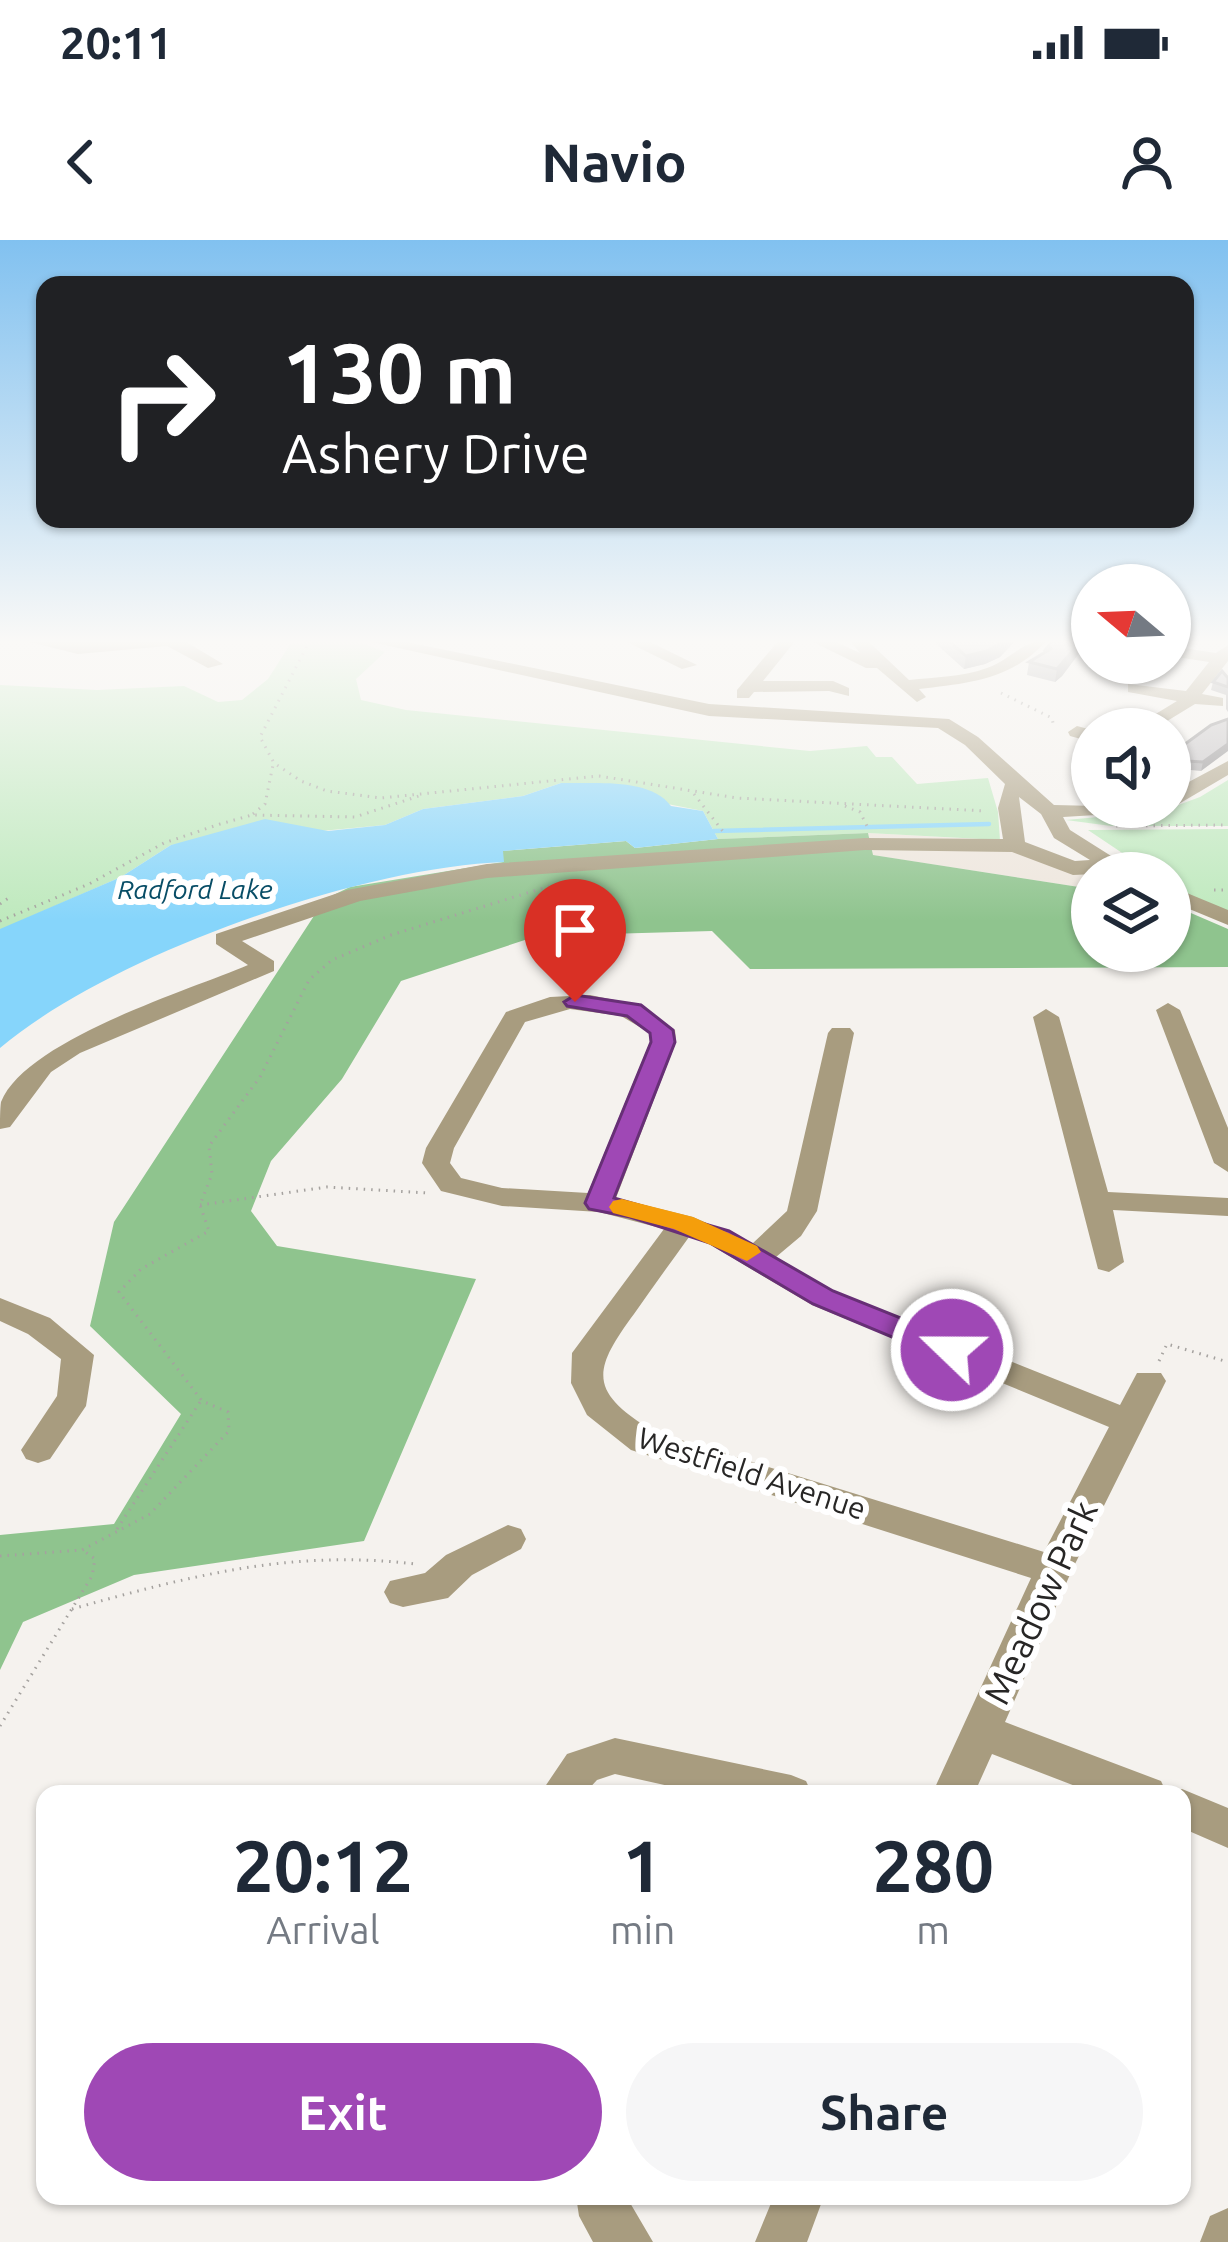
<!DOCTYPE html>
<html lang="en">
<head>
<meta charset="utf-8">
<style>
	body { margin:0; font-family:Ubuntu,sans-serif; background:#f6f6f7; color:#1f2937; height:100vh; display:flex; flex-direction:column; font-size:45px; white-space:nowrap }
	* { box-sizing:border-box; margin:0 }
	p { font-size:39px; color:#747a83 }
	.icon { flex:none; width:66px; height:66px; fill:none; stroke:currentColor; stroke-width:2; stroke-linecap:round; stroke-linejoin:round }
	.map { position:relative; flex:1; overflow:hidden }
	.side { position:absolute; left:36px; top:1545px; width:1155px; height:420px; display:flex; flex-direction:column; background:#fff; border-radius:24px; box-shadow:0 3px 9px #0004 }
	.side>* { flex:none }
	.hud { position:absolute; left:36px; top:36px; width:1158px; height:252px; border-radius:24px; box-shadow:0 3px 9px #0004; background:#202124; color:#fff; overflow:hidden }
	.needle { width:78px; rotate:289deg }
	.fabs { position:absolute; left:1071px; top:324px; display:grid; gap:24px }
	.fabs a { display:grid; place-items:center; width:120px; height:120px; border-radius:50%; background:#fff; box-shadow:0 3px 9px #0004; font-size:60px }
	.pin { position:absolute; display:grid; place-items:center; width:102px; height:102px; color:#fff; margin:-123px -51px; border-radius:50% 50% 50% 0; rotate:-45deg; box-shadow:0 0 12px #0007 }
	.pin .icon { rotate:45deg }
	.me { position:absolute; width:132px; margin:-66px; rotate:292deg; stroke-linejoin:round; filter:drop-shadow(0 0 9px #0008) }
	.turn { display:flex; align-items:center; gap:42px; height:252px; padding:0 48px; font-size:54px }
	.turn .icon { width:156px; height:156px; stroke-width:2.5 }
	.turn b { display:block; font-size:84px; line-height:102px }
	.eta { display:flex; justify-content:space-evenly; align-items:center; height:204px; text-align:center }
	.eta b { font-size:72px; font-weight:700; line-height:84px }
	.button { display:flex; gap:24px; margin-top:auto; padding:24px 48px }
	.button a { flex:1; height:138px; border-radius:72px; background:#9f48b5; color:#fff; font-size:48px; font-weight:700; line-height:138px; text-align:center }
	.button a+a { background:#f6f6f7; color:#1f2937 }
	.status { display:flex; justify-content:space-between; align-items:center; height:84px; padding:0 60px; background:#fff; direction:ltr }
	.status svg { height:33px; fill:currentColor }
	header { display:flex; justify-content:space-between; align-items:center; height:156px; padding:0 48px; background:#fff; font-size:54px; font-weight:700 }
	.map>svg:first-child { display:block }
	.built { fill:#eee6dd }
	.green { fill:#bee9bd }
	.forest { fill:#8fc48e }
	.water { fill:#86d5fb }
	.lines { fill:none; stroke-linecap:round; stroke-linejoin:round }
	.stream { stroke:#86d5fb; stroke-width:4.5 }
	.path { stroke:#a5a29f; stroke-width:3; stroke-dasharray:1.5 6; stroke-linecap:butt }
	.minor { fill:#a89c7f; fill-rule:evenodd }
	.wall { fill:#a3a1a3 }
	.shaded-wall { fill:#858385 }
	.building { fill:#bebbbe; stroke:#858385; stroke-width:3 }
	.route { fill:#9f48b5; stroke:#672f76; stroke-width:3 }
	.slow { fill:#f59e0b }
	.labels { text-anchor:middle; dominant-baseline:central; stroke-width:12; stroke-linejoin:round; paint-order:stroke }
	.far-water-label { font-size:27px; font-style:italic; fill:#084d66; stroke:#fff }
	.street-label { font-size:30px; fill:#272625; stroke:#fff }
	.near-street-label { font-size:36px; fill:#272625; stroke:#fff }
</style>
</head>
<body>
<div class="status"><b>20:11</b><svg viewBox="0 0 49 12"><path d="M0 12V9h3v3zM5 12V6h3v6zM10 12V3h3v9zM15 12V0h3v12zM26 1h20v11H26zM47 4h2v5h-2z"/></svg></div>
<header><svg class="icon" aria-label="back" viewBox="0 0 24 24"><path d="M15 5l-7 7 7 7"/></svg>Navio<svg class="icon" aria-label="person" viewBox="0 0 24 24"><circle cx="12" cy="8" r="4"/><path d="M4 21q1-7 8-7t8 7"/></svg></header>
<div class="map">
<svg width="1228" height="2002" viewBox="0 0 1228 2002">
	<rect width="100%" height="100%" fill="#f5f2ee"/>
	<path class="built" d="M 868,593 L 1014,601 L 1087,629 L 1092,649 L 872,615 Z"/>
	<path class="green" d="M 354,400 L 385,412 L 356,439 L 361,460 L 406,470 L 810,511 L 867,506 L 876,517 L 892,517 L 917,544 L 988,538 L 998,572 L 1000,600 L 868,593 L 718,599 L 703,571 L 561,543 L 523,556 L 423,569 L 385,585 L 171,605 L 121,637 L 0,690 L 0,445 L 97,450 L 184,446 L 218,462 L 242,460 L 268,439 L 291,403 Z
		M 1228,540 L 1228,586 L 1111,586 L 1066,580 L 1162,571 L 1200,557 Z
		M 1228,589 L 1228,677 L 1170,645 L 1170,633 L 1152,633 L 1088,590 Z"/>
	<path class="forest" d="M 868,593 L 873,615 L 1092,649 L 1092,711 L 1170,711 L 1170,664 L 1228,689 L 1228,727 L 750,729 L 712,691 L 537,696 L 401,741 L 342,839 L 271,921 L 251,971 L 277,1006 L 476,1039 L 364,1301 L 134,1335 L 23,1382 L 0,1430 L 0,1295 L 114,1284 L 181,1174 L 90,1086 L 114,982 L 325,659 L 350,647 L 503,622 L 502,611 L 626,601 L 635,608 L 718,599 Z"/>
	<path class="water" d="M 561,543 C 593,544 650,537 671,566 L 703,571 L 718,599 L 635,608 L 626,601 L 503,611 L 504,622 C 360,627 110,715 0,808 L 0,689 L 121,637 L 171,605 L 265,579 L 328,591 L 385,585 L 423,569 L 523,556 Z"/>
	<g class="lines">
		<path class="stream" d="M 714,591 L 989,584"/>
		<path class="path" d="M 310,400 L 260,497 L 274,523 L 301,541 L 327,551 L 381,558 L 599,536 L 737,558 L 986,571
			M 1001,453 L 1052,478 L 1054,488
			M 694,554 L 725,594
			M 845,566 L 860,572 L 867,586
			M 253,574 L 265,564 L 273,525
			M 1116,586 L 1228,585
			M 1214,650 L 1228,650
			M 0,664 L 10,657
			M 0,681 L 89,644 L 164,603 L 220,584 L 252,575 L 355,577 L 422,555
			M 200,965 L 327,947 L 428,953
			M 1159,1121 L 1167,1104 L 1228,1122
			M 117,1289 L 200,1162
			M 0,1316 L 82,1310 L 150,1274 L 229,1191 L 228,1172 L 202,1161 L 119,1052 L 141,1029 L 209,991 L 200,965 L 212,934 L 209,906 L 260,837 L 309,740 L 332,720 L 391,695 L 553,645
			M 72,1369 C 190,1336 291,1309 415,1324
			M 0,1486 L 92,1336 L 95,1319 L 84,1311"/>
		<path class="minor" d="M 21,400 L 183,400 L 223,424 L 208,428 L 167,406 L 78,414 Z
			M 362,400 L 397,400 L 709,464 L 949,479 L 978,497 L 1054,565 L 1139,567 L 1129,573 L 1063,577 L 1070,590 L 1127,626 L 1116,633 L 1073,635 L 1012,612 L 865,610 L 487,638 L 360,661 L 242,701 L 274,721 L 274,731 L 80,813 L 51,832 L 10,887 L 0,889 C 0,881 0,869 1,862 C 26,800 187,751 248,725 L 216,704 L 216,694 L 347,650 L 487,624 L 865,598 L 1003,599 L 998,568 L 1005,544 L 965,505 L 938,488 L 709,476 ZM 1019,557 L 1041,574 L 1054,598 L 1090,620 L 1075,621 L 1025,602 Z
			M 623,400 L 646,400 L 697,425 L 682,429 Z
			M 779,400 L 796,400 L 763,441 L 833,441 L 849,448 L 849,456 L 829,451 L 754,452 L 749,458 L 737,458 L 737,450 Z
			M 809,400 L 832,400 L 860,413 L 849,400 L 867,400 L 909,440 C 935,437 963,437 987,428 C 1011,420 1022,400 1047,400 C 1012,440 969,443 919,449 L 926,457 L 917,462 L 877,428 L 866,428 Z
			M 1228,405 L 1228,421 L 1202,454 L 1223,458 L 1223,466 L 1195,464 L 1154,489 L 1131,489 L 1177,461 L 1128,452 L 1128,444 L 1186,451 L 1209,422 L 1170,416 L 1170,406 L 1216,413 Z
			M 1077,486 L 1092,490 L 1092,502 L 1070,496 L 1068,492 Z
			M 1228,521 L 1228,535 L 1177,565 L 1170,567 L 1170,552 Z
			M 1170,646 L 1228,670 L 1228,685 L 1170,661 Z
			M 590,755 L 639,765 L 675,790 L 676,802 L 616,958 L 693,977 L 753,1003 L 787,971 L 828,793 L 832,788 L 850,788 L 854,793 L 817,971 L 801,996 L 776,1017 L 834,1051 L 1120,1165 L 1137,1133 L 1161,1133 L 1166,1141 L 1072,1330 L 1005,1482 L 1161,1541 L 1167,1554 L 1096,1554 L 992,1514 L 974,1554 L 932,1554 L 1031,1338 L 631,1210 L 587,1175 L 571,1143 L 572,1113 L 664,989 L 599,972 L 502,966 L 441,951 L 422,923 L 426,908 L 506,772 L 550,757 ZM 570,769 L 621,776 L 650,793 L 650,802 L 588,953 L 502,948 L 461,938 L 450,923 L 454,908 L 525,782 ZM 689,997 L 709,1004 L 812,1065 L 1109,1187 L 1044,1312 L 655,1192 C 589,1152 591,1132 634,1074 C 652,1048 671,1022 689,997 Z
			M 1168,763 L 1180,770 L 1228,888 L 1228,932 L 1214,923 L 1156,770 Z
			M 1046,769 L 1059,777 L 1108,952 L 1228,958 L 1228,976 L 1113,970 L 1124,1022 L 1109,1032 L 1098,1029 L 1033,777 Z
			M 0,1058 L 50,1078 L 94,1115 L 86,1166 L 50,1219 L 38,1223 L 26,1219 L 21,1210 L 57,1156 L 61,1119 L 28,1094 L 0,1081 Z
			M 508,1285 L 521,1289 L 526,1299 L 521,1309 L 472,1335 L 448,1358 L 403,1367 L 390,1363 L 384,1352 L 390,1341 L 425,1333 L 446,1315 Z
			M 615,1498 L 791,1535 L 806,1541 L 812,1554 L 705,1554 L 615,1534 L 597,1540 L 584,1554 L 540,1554 L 567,1514 Z
			M 1182,1549 L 1228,1568 L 1228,1608 L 1182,1588 L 1182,1554 L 1168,1554 Z
			M 576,1956 L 626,1956 L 653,2002 L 593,2002 L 579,1976 Z
			M 774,1956 L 824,1956 L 807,2002 L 755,2002 Z
			M 1228,1968 L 1228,2002 L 1200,2002 L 1210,1976 Z"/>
	</g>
	<path class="wall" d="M 935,400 L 1016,400 L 1000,417 L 985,424 L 964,429 L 934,402 Z
		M 1053,400 L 1089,400 L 1062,436 L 1055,442 L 1027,435 L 1029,422 L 1045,412 Z
		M 1228,438 L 1228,472 L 1226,469 L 1226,455 L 1211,450 L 1213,442 Z
		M 1228,479 L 1201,531 L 1170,528 L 1170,515 Z"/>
	<path class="shaded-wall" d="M 1006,400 L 1016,400 L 1000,417 L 985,424 L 964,429 L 966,416 Z
		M 1082,400 L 1089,400 L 1062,436 L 1055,442 L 1057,429 Z
		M 1228,504 L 1228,511 L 1201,531 L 1203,522 Z"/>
	<path class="building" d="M 948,400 L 1006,400 L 987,411 L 966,416 Z
		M 1053,400 L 1082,400 L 1057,429 L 1029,422 L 1052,408 L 1046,409 Z
		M 1222,431 L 1228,438 L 1228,447 L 1213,442 Z
		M 1228,479 L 1228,504 L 1203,522 L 1170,520 L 1170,515 L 1211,485 Z"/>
	<linearGradient id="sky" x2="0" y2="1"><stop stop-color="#81c1f0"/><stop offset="0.59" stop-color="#faf9f7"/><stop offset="1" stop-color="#faf9f7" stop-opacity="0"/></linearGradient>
	<rect width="1228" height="681" fill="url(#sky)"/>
	<path class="route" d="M 575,755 L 641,765 L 673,790 L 675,802 L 614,958 L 729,991 L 833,1051 L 963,1103 L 967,1110 L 963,1118 L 942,1118 L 813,1064 L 710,1003 L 630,977 L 589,969 L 585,963 L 651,802 L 650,793 L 627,776 L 567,766 L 564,762 Z"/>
	<path class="slow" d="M 622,959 L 693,977 L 757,1006 L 761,1012 L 747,1021 L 674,989 L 613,973 L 609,967 L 613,961 Z"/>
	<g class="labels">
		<g class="far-water-label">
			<text x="195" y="649">Radford Lake</text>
		</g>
		<g class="street-label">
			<text transform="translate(752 1233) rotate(18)">Westfield Avenue</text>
		</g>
		<g class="near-street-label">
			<text transform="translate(1040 1362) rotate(-65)">Meadow Park</text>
		</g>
	</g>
</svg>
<div class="fabs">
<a><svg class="needle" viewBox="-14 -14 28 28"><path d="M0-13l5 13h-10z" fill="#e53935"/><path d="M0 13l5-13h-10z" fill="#747a83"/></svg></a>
<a><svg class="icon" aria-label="sound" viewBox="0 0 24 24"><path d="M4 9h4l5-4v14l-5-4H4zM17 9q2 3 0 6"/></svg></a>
<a><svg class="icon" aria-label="layers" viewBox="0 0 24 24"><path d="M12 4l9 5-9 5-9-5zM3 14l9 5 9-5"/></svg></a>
</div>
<div class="pin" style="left:575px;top:762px;background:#d93025"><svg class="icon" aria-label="arrive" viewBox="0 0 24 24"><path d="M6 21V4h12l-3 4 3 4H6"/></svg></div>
<svg class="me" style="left:952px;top:1110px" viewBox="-20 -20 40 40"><circle r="17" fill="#9f48b5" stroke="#fff" stroke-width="3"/><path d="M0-11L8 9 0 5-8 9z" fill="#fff"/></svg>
<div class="hud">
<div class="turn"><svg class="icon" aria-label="right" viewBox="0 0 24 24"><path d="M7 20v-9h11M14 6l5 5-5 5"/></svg><div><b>130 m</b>Ashery Drive</div></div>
</div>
<section class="side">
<div class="eta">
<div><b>20:12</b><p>Arrival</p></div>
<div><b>1</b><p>min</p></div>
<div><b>280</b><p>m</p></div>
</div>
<div class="button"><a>Exit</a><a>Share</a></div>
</section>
</div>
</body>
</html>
